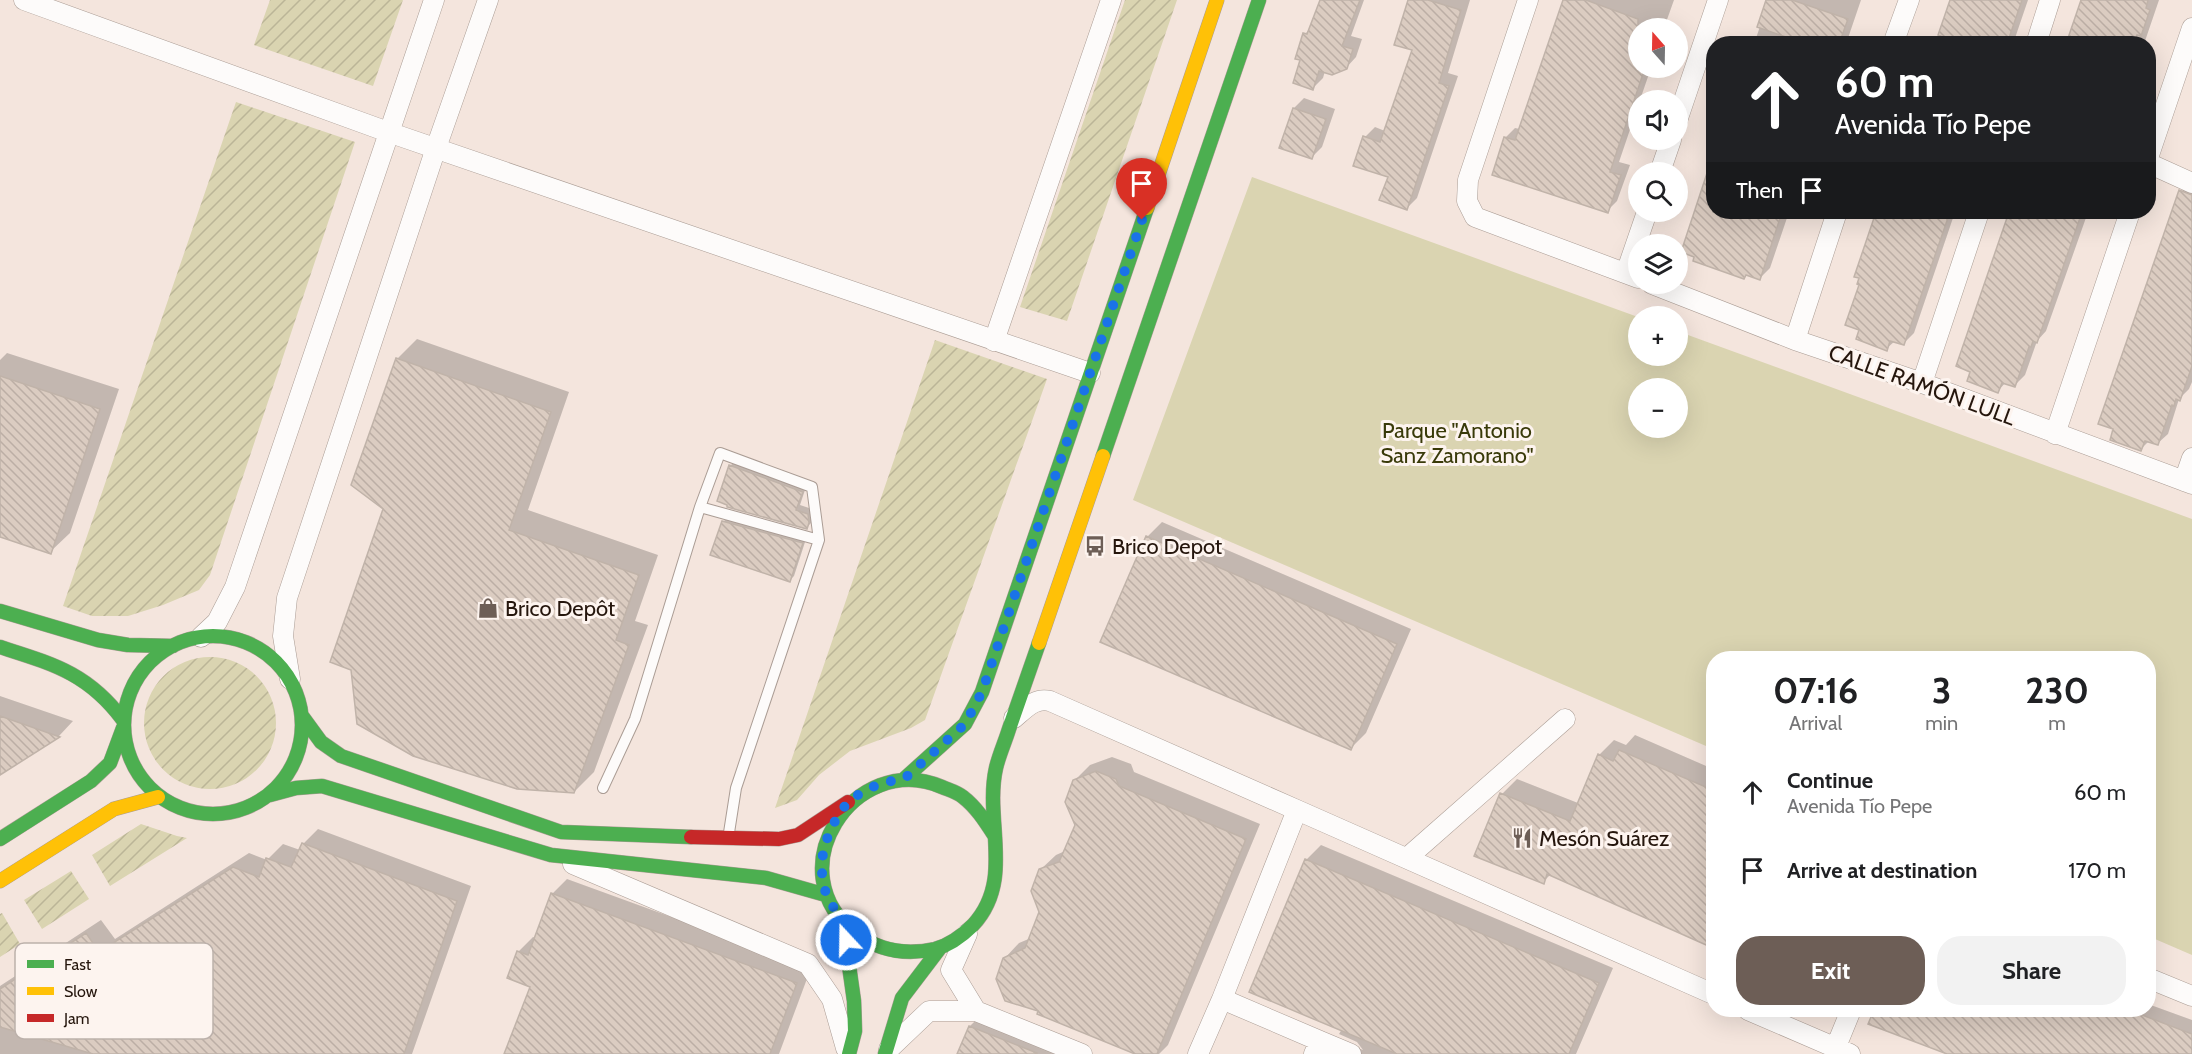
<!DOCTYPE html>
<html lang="en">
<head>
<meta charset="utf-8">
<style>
	body { margin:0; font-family:Cabin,sans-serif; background:#f2f2f2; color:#202124; height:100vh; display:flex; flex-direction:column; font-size:22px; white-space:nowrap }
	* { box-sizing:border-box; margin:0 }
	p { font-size:20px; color:#757577 }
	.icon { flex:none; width:33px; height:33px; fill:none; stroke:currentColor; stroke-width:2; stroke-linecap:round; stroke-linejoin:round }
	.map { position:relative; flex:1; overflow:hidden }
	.side { position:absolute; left:1706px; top:651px; width:450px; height:366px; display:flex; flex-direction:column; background:#fff; border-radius:24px; box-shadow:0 6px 24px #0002 }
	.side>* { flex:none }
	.hud { position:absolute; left:1706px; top:36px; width:450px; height:183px; border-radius:24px; box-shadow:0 6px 24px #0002; background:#202124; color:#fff; overflow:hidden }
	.needle { width:39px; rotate:340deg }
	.buttons { position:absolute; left:1628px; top:18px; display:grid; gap:12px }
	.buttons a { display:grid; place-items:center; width:60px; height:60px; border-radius:50%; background:#fff; box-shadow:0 6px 24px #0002; font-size:30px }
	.pin { position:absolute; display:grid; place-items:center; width:51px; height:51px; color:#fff; margin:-62px -26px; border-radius:50% 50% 50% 0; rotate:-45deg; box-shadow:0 0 6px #0007 }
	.pin .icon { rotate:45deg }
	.me { position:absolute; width:66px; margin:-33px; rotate:339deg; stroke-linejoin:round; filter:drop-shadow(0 0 4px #0008) }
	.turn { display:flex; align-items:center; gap:21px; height:126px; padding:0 30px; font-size:27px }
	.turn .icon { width:78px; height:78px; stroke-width:2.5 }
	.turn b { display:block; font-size:42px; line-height:51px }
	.then { display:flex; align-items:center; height:57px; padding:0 30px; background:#0003; gap:12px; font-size:22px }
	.eta { display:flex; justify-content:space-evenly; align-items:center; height:102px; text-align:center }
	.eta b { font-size:36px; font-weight:700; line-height:42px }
	.cta { display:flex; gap:12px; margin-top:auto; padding:12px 30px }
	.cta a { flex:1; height:69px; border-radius:24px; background:#6d5e56; color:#fff; font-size:24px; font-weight:700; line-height:69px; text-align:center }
	.cta a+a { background:#f2f2f2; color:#202124 }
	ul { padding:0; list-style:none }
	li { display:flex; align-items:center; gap:18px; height:78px; padding:0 30px }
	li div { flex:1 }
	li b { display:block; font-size:22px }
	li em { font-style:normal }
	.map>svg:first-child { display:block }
	.park { fill:#dad4b1; fill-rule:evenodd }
	.garden { fill:url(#garden-furrows) }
	.shadow { fill:#0003 }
	.building { fill:url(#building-back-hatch); stroke:#c0b3a9; stroke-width:1.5 }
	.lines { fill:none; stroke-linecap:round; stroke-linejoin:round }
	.lane-casing { stroke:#aa9c94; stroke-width:12 }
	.street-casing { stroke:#aa9c94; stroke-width:21 }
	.fast-casing { stroke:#aa9c94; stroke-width:15 }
	.slow-casing { stroke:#aa9c94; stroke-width:15 }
	.jam-casing { stroke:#aa9c94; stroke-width:15 }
	.lane { stroke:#fdfbfa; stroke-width:10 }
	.street { stroke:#fdfbfa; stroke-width:20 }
	.fast { stroke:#4caf50; stroke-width:14 }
	.slow { stroke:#ffc107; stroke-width:14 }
	.jam { stroke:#c62828; stroke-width:14 }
	.route { stroke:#1a73e8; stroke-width:10; stroke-dasharray:0 18 }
	.labels { text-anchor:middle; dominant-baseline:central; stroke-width:6; stroke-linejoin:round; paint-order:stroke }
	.street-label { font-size:22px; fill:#25160d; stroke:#fdf4ef }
	.park-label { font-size:22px; fill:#393a09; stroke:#fdf4ef }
	.poi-label { font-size:22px; fill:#25160d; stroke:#fdf4ef; text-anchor:start }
	.key { fill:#fdf4ef; stroke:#bcb1ab; stroke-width:1.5 }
	.key-label { font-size:16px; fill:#25160d }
</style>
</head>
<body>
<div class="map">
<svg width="2192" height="1054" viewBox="0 0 2192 1054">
	<defs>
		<pattern id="garden-furrows" width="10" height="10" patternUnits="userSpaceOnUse" patternTransform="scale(1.5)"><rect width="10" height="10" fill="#dad4b1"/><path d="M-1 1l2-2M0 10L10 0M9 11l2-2" fill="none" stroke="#bbb597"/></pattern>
		<pattern id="building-back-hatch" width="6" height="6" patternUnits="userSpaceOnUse" patternTransform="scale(1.5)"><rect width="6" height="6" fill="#dbccc1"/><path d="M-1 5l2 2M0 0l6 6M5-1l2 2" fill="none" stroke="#bcaea5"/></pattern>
	</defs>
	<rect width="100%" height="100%" fill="#f4e5dd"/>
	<path class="park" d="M 1252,177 L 1638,317 L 1638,356 L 1677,356 L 1677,331 L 2192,519 L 2192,955 L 2148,936 L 2148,658 L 1713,658 L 1713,749 L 1133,500 ZM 1677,388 L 1677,428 L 1638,428 L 1638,388 Z"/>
	<path class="garden" d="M 270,0 L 403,0 L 373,86 L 254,45 Z
		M 1125,0 L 1177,0 L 1067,321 L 1020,307 Z
		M 236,102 L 355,142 L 210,575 L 199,590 L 163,605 L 128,616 L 92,616 L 63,606 Z
		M 935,340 L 1047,379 L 925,720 L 911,728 L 850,751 L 819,775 L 797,800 L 775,808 Z
		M144 723a66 66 0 1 1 132 0a66 66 0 1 1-132 0Z
		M 141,824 L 177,836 L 187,838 L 110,886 L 92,855 Z
		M 71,871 L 89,899 L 42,929 L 24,900 Z
		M 2,913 L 20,944 L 0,957 L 0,914 Z"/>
	<path class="shadow" d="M 1321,0 L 1364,0 L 1351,36 L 1362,39 L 1356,57 L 1346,68 L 1325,71 L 1323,78 L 1313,88 L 1302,59 L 1305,34 L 1312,27 Z
		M 1409,0 L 1470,0 L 1448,73 L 1458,76 L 1417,198 L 1407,208 L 1365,137 L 1375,127 L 1385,131 L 1414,49 Z
		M 1564,0 L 1674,0 L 1664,28 L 1638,28 L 1638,68 L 1651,68 L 1640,100 L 1638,100 L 1638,106 L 1619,162 L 1630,165 L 1617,201 L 1607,211 L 1506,137 L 1515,128 L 1520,129 Z
		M 1769,0 L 1861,0 L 1846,44 L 1754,44 Z
		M 1951,0 L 2028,0 L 2013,44 L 1943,44 Z
		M 2083,0 L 2159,0 L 2144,44 L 2068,44 Z
		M 1304,98 L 1335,109 L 1322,147 L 1312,157 L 1281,147 L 1294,108 Z
		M 1713,163 L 1713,212 L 1789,212 L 1770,268 L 1760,278 L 1683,251 Z
		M 2190,183 L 2192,184 L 2192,382 L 2189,389 L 2179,399 L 2168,434 L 2158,443 L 2149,441 L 2141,449 L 2180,193 Z
		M 1878,212 L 1955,212 L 1914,333 L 1904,343 L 1895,341 L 1886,349 L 1861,329 L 1861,277 L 1856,276 Z
		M 2010,212 L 2088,212 L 2046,331 L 2037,341 L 2025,375 L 2015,385 L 2006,382 L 1998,391 L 1972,371 L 1957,366 Z
		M 417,339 L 569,392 L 528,510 L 658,555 L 635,621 L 648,625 L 594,772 L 574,792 L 384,508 L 397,359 Z
		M 7,353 L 119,389 L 70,533 L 50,552 L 0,535 L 0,360 Z
		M 735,461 L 806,487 L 800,505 L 812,509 L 811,523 L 807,527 L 730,466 Z
		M 728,517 L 806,539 L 794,576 L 790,580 L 723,522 Z
		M 1162,522 L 1411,629 L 1366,733 L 1351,748 L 1147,537 Z
		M 0,696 L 73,721 L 59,736 L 0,773 Z
		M 1635,735 L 1713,769 L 1713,946 L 1551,874 L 1543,882 L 1502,794 L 1517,779 L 1578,803 L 1599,755 L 1614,740 L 1626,745 Z
		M 1112,757 L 1131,764 L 1134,772 L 1260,824 L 1168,1045 L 1159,1054 L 1139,1054 L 1040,1011 L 1004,959 L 1019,943 L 1031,938 L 1041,912 L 1040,870 L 1056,855 L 1065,851 L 1077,825 L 1075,780 L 1090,765 Z
		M 318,829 L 471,886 L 412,1054 L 0,1054 L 0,986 L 101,920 L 115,939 L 249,853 L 267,860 L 283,844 L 300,850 L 303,844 Z
		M 1321,845 L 1613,968 L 1576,1054 L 1333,1054 L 1344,1043 L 1363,1050 L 1357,1042 L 1339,1034 L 1342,1029 L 1306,860 Z
		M 567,879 L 811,968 L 779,1054 L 506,1054 L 532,986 L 518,952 L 533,937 L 536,938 L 552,894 Z
		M 2148,1004 L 2192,1020 L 2192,1054 L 1951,1054 L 1870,1023 L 1875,1010 L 2148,1010 Z
		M 985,1011 L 1091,1054 L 959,1054 L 970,1026 Z"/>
	<path class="building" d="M 1320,0 L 1360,0 L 1342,46 L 1353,49 L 1347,69 L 1332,75 L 1319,71 L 1313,90 L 1293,83 L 1300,60 L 1295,59 L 1303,33 L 1307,34 Z
		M 1408,0 L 1428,0 L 1461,10 L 1439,83 L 1449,86 L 1407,210 L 1379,200 L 1388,177 L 1353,166 L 1363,136 L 1380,142 L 1412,50 L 1394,45 Z
		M 1563,0 L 1586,0 L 1638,19 L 1638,68 L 1645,68 L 1610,172 L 1621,175 L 1608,213 L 1492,175 L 1504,137 L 1515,140 Z
		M 1766,0 L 1792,0 L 1848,19 L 1839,44 L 1806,44 L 1757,27 Z
		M 1950,0 L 2022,0 L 2007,44 L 1941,44 L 1943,37 L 1938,35 Z
		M 2081,0 L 2148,0 L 2146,8 L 2150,10 L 2141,36 L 2137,35 L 2134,44 L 2066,44 Z
		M 1293,108 L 1326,119 L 1312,159 L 1279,148 Z
		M 1709,167 L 1713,167 L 1713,212 L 1782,212 L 1760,280 L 1746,275 L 1744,279 L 1693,261 L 1694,257 L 1681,252 Z
		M 2179,190 L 2192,195 L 2192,366 L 2180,401 L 2176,399 L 2174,406 L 2172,405 L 2158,445 L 2145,441 L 2141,451 L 2110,440 L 2113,429 L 2098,424 Z
		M 1876,212 L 1950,212 L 1904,345 L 1890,341 L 1887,351 L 1856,339 L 1859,330 L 1845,325 L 1859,285 L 1857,284 L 1859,278 L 1854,277 Z
		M 2009,212 L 2082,212 L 2037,343 L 2033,341 L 2031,347 L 2029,347 L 2015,387 L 2002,383 L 1998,393 L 1967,381 L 1970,372 L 1956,366 Z
		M 396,358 L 551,412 L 509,530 L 639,575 L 616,640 L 629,645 L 574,793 L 517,789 L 413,756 L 357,724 L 351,670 L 330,662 L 383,509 L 351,485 Z
		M 0,376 L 100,409 L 51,554 L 0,537 Z
		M 729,465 L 803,492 L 796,510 L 808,514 L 809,523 L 807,529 L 727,507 L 727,505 L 717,501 Z
		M 722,521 L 803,543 L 790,582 L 710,555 Z
		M 1146,536 L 1397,644 L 1351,750 L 1100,642 Z
		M 0,716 L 60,737 L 0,775 Z
		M 1619,750 L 1713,790 L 1713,948 L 1547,874 L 1544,884 L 1474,856 L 1500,793 L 1570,821 L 1598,754 L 1613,761 Z
		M 1096,771 L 1116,779 L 1119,786 L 1246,839 L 1157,1054 L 1135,1054 L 1037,1014 L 1038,1011 L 1005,1001 L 996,979 L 1003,958 L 1025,948 L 1039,912 L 1031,891 L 1039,869 L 1059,862 L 1075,825 L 1065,802 L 1073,780 Z
		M 302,843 L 457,901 L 404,1054 L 93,1054 L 0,1027 L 0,989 L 86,933 L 99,952 L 233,867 L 259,877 L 266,858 L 291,867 Z
		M 1305,859 L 1599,983 L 1569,1054 L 1397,1054 L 1249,992 Z
		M 551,893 L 797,983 L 770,1054 L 504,1054 L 530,987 L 507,978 L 517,951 L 528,955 Z
		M 1874,1010 L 2129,1010 L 2192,1034 L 2192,1054 L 1947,1054 L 1868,1024 Z
		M 969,1026 L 1037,1053 L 1037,1054 L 957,1054 Z"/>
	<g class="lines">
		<g class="lane-casing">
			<path id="lane" d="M 700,507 L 720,453 L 812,487 L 819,540
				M 603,788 L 635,719 L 700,507 L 819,540 L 736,788 L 728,839"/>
		</g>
		<g class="street-casing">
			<path id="street" d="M 24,0 L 388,132 L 1090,373
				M 1528,0 L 1468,180 L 1467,201 L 1475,217 L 1638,278
				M 1893,44 L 1909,0
				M 2036,44 L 2050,0
				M 1677,121 L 1718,0
				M 2148,158 L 2192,28
				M 2148,163 L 2192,183
				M 1660,172 L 1671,140
				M 1626,273 L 1647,212
				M 1652,284 L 1795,340 L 1922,383 L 2192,484
				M 1795,340 L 1837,212
				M 994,341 L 1111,0
				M 1922,383 L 1979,212
				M 2055,434 L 2130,212
				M 2184,481 L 2192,458
				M 201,637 L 217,622 L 235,587 L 434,0
				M 290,679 L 283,636 L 287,598 L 436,148 L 488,0
				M 1014,718 C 1025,709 1035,697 1050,701 L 1297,810 L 1222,999 L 1320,1041 L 1314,1054
				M 1297,810 L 1713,994
				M 1407,858 L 1565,719
				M 573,864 L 808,964 L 832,999 L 846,1048
				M 967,934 L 951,970 L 976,1011
				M 2148,978 L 2192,996
				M 1748,1010 L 1850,1054
				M 1320,1041 L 1351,1054
				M 889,1049 L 929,1011 L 976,1011 L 1082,1054
				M 1198,1054 L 1222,999
				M 1833,1054 L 1851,1010"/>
		</g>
		<g class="fast-casing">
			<path id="fast" d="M 1103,456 L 1259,0
				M 0,611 L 98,640 L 128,645 L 173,646
				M124 725a89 89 0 1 1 178 0a89 89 0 1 1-178 0Z
				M 0,647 C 53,664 88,673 123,720
				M 302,716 L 321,742 L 341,756 L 561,832 L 691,837
				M 904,779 L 965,724 L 982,692 L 1147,208
				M 270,795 L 296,788 L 322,786 L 551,855 L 766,878 L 826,895
				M 994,835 C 985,821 976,807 963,797 C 957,792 949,790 942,787 C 854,749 774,873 857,934 C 881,952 907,955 935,949 C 950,945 962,936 973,925 C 1015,880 984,821 996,768 C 999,755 1005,742 1009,729 C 1019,700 1029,672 1039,643
				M 0,839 L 91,781 L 110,763 L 123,728
				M 843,923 L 854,1001 L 855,1031 L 849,1054
				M 885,1054 L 902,998 L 940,948"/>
		</g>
		<g class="slow-casing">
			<path id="slow" d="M 1147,208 L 1217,0
				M 1039,643 L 1103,456
				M 0,881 L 114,809 L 158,797"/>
		</g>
		<g class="jam-casing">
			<path id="jam" d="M 691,837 L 779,839 L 798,835 L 848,802"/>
		</g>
		<use href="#lane" class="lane"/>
		<use href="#street" class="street"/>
		<use href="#fast" class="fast"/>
		<use href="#slow" class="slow"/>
		<use href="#jam" class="jam"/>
	</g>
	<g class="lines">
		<path class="route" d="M 846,940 L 843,923 L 826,895 L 822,873 L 823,850 L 831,828 L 843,808 L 859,794 L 881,783 L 904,779 L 965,724 L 982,692 L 1142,220"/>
	</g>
	<defs>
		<g id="bus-bare" transform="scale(1.62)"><path d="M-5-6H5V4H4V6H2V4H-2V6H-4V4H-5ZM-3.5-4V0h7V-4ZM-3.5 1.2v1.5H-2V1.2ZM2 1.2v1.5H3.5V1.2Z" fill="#6d5e56" stroke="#fdf4ef" stroke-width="2.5" paint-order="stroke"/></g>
		<g id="shop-bare" transform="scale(1.62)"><path d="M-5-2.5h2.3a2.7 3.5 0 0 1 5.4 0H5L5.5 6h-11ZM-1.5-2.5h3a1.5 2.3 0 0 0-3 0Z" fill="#6d5e56" stroke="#fdf4ef" stroke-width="2.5" paint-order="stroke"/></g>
		<g id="restaurant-bare" transform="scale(1.62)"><path d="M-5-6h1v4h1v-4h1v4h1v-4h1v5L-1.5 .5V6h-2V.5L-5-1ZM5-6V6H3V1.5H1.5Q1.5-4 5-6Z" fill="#6d5e56" stroke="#fdf4ef" stroke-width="2.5" paint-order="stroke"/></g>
	</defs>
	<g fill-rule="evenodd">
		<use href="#bus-bare" x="1095" y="546"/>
		<use href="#shop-bare" x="488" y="608"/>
		<use href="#restaurant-bare" x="1522" y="838"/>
	</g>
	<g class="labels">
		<g class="street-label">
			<text transform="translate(1922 385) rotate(20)">CALLE RAMÓN LULL</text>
		</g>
		<g class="park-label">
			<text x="1457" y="430">Parque "Antonio<tspan x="1457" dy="25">Sanz Zamorano"</tspan></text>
		</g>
		<g class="poi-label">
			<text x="1112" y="546">Brico Depot</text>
			<text x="505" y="608">Brico Depôt</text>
			<text x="1539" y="838">Mesón Suárez</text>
		</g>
	</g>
	<rect x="15" y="943" width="198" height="96" rx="9" class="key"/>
	<rect x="27" y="960" width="27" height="8" fill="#4caf50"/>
	<rect x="27" y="987" width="27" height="8" fill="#ffc107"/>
	<rect x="27" y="1014" width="27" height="8" fill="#c62828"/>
	<g class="key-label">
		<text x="64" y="970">Fast</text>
		<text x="64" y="997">Slow</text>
		<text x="64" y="1024">Jam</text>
	</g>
</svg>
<div class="buttons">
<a><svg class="needle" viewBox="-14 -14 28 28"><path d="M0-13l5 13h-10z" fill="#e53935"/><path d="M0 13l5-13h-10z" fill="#757577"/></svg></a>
<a><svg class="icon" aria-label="sound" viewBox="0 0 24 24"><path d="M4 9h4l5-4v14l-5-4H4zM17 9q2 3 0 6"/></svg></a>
<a><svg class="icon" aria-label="search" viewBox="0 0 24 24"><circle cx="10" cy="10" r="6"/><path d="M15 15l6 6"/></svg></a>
<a><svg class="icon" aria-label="layers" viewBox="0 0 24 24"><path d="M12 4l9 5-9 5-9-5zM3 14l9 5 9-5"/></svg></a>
<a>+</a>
<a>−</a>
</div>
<div class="pin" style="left:1142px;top:220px;background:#d93025"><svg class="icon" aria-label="arrive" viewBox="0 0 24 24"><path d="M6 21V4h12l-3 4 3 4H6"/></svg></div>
<svg class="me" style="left:846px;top:940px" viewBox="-20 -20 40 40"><circle r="17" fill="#1a73e8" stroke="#fff" stroke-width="3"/><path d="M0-11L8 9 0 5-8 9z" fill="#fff"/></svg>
<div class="hud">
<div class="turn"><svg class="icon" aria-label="ahead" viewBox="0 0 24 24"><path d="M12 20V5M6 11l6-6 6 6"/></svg><div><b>60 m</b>Avenida Tío Pepe</div></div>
<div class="then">Then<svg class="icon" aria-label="arrive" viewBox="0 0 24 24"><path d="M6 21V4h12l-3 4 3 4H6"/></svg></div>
</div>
<section class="side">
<div class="eta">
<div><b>07:16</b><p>Arrival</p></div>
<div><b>3</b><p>min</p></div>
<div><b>230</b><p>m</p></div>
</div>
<ul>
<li><svg class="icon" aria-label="ahead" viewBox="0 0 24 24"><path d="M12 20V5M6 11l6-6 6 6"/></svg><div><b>Continue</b><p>Avenida Tío Pepe</p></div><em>60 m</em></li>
<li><svg class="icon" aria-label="arrive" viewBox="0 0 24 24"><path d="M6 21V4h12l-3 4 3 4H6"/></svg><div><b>Arrive at destination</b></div><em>170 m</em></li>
</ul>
<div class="cta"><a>Exit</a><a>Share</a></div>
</section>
</div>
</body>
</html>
